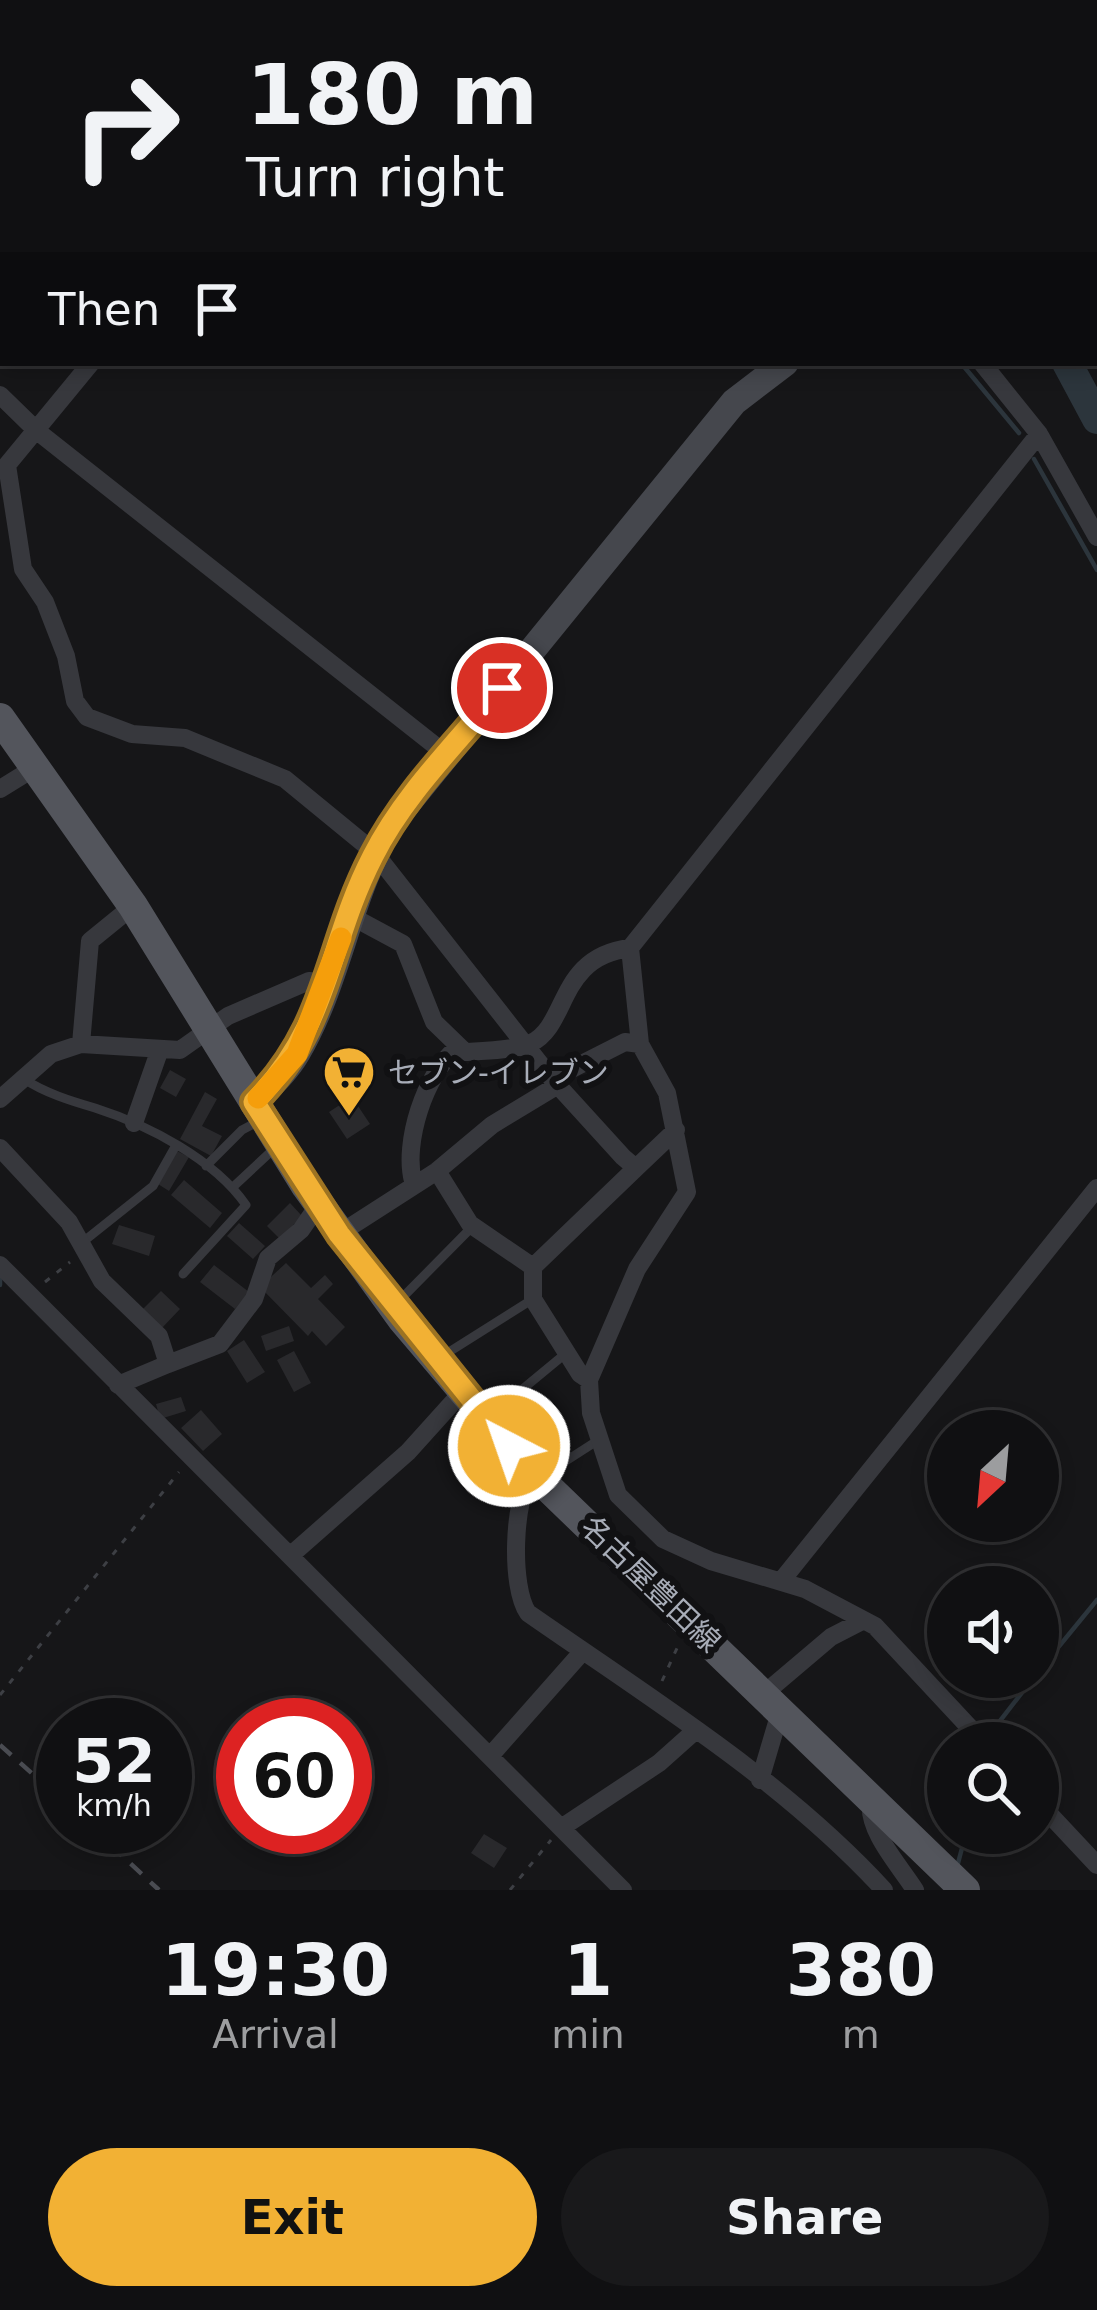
<!DOCTYPE html>
<html lang="en">
<head>
<meta charset="utf-8">
<style>
	body { margin:0; font-family:"DejaVu Sans","Noto Sans JP",sans-serif; background:#19191b; color:#f1f3f6; height:100vh; display:flex; flex-direction:column; font-size:45px; white-space:nowrap }
	* { box-sizing:border-box; margin:0 }
	p { font-size:39px; color:#9c9d9f }
	.icon { flex:none; width:66px; height:66px; fill:none; stroke:currentColor; stroke-width:2; stroke-linecap:round; stroke-linejoin:round }
	.map { position:relative; height:1890px; overflow:hidden }
	.details { display:flex; flex-direction:column; background:#101012; flex:1 }
	.details>* { flex:none }
	.top-card { position:absolute; left:0px; top:0px; width:1098px; height:366px; box-shadow:0 6px 18px #0003,0 0 0 3px #303032; background:#101012; color:#f1f3f6; overflow:hidden }
	.needle { width:78px; rotate:206deg }
	.fabs { position:absolute; left:927px; top:1410px; display:grid; gap:24px }
	.fabs a { display:grid; place-items:center; width:132px; height:132px; border-radius:50%; background:#101012; box-shadow:0 6px 18px #0003,0 0 0 3px #303032; font-size:60px }
	.speed { position:absolute; left:36px; top:1698px; display:flex; gap:24px; font-size:60px; font-weight:700; text-align:center }
	.speed>* { display:grid; place-content:center; width:156px; height:156px; border-radius:50%; background:#101012; box-shadow:0 6px 18px #0003,0 0 0 3px #303032; line-height:1 }
	.speed small { font-size:30px; font-weight:400 }
	.speed .limit { border:18px solid #d22; background:#fff; color:#111 }
	.pin { position:absolute; display:grid; place-items:center; width:102px; height:102px; color:#fff; margin:-51px; border:6px solid #fff; border-radius:50%; box-shadow:0 3px 12px #0007 }
	.me { position:absolute; width:132px; margin:-66px; rotate:319deg; stroke-linejoin:round; filter:drop-shadow(0 0 9px #0008) }
	.turn { display:flex; align-items:center; gap:42px; height:252px; padding:0 48px; font-size:54px }
	.turn .icon { width:156px; height:156px; stroke-width:2.5 }
	.turn b { display:block; font-size:84px; line-height:102px }
	.then { display:flex; align-items:center; height:114px; padding:0 48px; background:#0003; gap:24px; font-size:45px }
	.eta { display:flex; justify-content:space-evenly; align-items:center; height:204px; text-align:center }
	.eta b { font-size:72px; font-weight:700; line-height:84px }
	.cta { display:flex; gap:24px; margin-top:auto; padding:24px 48px }
	.cta a { flex:1; height:138px; border-radius:72px; background:#f2b134; color:#111; font-size:48px; font-weight:700; line-height:138px; text-align:center }
	.cta a+a { background:#19191b; color:#f1f3f6 }
	.map>svg:first-child { display:block }
	.lines { fill:none; stroke-linecap:round; stroke-linejoin:round }
	.stream { stroke:#2c353c; stroke-width:4.5 }
	.river { stroke:#2c353c; stroke-width:30 }
	.building { fill:#29292c }
	.path { stroke:#3d3f44; stroke-width:3; stroke-dasharray:6 9; stroke-linecap:butt }
	.lane { stroke:#37383d; stroke-width:9 }
	.street { stroke:#37383d; stroke-width:18 }
	.secondary { stroke:#45474d; stroke-width:27 }
	.primary { stroke:#53555c; stroke-width:30 }
	.rail { stroke:#4a4c52; stroke-width:4.5; stroke-dasharray:15 12; stroke-linecap:butt }
	.route-casing { stroke:#9d7322; stroke-width:30 }
	.route { stroke:#f2b134; stroke-width:21 }
	.slow { stroke:#f59e0b; stroke-width:21 }
	.labels { text-anchor:middle; dominant-baseline:central; stroke-width:12; stroke-linejoin:round; paint-order:stroke }
	.poi-label { font-size:30px; fill:#a8adb8; stroke:#111113; text-anchor:start }
	.street-label { font-size:30px; fill:#a8adb8; stroke:#111113 }
</style>
</head>
<body>
<div class="map">
<svg width="1097" height="1890" viewBox="0 0 1097 1890">
	<rect width="100%" height="100%" fill="#161618"/>
	<g class="lines">
		<path class="stream" d="M 646,0 L 650,3
			M 961,363 L 1019,433
			M 1034,459 L 1097,570
			M 0,1280 L 0,1285
			M 1038,1672 L 1097,1600
			M 986,1739 L 1034,1677
			M 948,1787 L 948,1793
			M 957,1867 L 966,1833"/>
		<path class="river" d="M 852,0 L 853,3
			M 1067,363 L 1097,419"/>
	</g>
	<path class="building" d="M 170,1070 L 186,1079 L 176,1097 L 160,1088 Z
		M 205,1092 L 217,1099 L 202,1126 L 222,1136 L 211,1156 L 180,1139 Z
		M 352,1097 L 370,1124 L 347,1139 L 329,1112 Z
		M 177,1151 L 189,1157 L 169,1191 L 158,1184 Z
		M 184,1180 L 222,1213 L 210,1228 L 171,1195 Z
		M 290,1203 L 302,1216 L 280,1239 L 267,1226 Z
		M 239,1223 L 265,1246 L 253,1259 L 227,1236 Z
		M 119,1225 L 155,1236 L 149,1256 L 112,1244 Z
		M 286,1263 L 311,1288 L 325,1275 L 333,1284 L 318,1299 L 345,1327 L 326,1346 L 312,1331 L 308,1336 L 260,1287 Z
		M 214,1265 L 249,1292 L 235,1309 L 200,1282 Z
		M 161,1291 L 180,1309 L 161,1329 L 142,1310 Z
		M 289,1326 L 294,1341 L 266,1351 L 261,1336 Z
		M 244,1340 L 265,1372 L 247,1383 L 227,1351 Z
		M 294,1351 L 311,1383 L 294,1392 L 277,1360 Z
		M 181,1397 L 186,1411 L 160,1419 L 156,1404 Z
		M 201,1410 L 222,1434 L 203,1451 L 181,1428 Z
		M 484,1834 L 507,1848 L 494,1868 L 471,1853 Z"/>
	<g class="lines">
		<path class="path" d="M 784,0 L 786,3
			M 916,0 L 918,3
			M 168,3 L 170,0
			M 0,210 L 3,206
			M 1095,288 L 1097,292
			M 45,1282 L 70,1262
			M 662,1681 L 678,1646
			M 0,1695 L 179,1472
			M 510,1890 L 551,1840"/>
		<path class="lane" d="M 24,1079 C 45,1093 71,1101 95,1108 C 148,1125 214,1159 246,1205 L 183,1274
			M 206,1166 L 242,1130 L 261,1120
			M 233,1187 L 277,1146
			M 84,1241 L 153,1186 L 175,1147
			M 397,1303 L 473,1226
			M 441,1357 L 533,1299
			M 490,1416 L 565,1354
			M 544,1475 L 600,1439"/>
		<path class="street" d="M 614,0 L 618,3
			M 1079,0 L 1081,3
			M 378,3 L 380,0
			M 1095,29 L 1097,33
			M 91,363 L 7,465 L 23,569 L 45,602 L 66,656 L 75,701 L 87,717 L 132,734 L 185,738 L 285,779 L 374,852 L 552,1079 L 623,1157 L 636,1168 L 676,1130
			M 982,363 L 1039,434 L 1097,537
			M 0,395 L 37,431 L 447,755
			M 0,789 L 34,768
			M 133,906 L 90,941 L 81,1044 L 180,1050 L 228,1016 L 309,981 L 325,983
			M 349,915 L 403,944 L 434,1022 L 465,1052 C 483,1051 516,1050 531,1043 C 569,1025 557,957 630,948
			M 552,1079 L 625,1042 L 640,1044
			M 0,1099 L 51,1054 L 81,1044
			M 134,1123 L 160,1049
			M 0,1148 L 69,1222 L 102,1281 L 159,1336 L 168,1364 L 118,1385
			M 437,1171 L 470,1224 L 533,1267
			M 413,1181 C 403,1143 425,1074 456,1049
			M 339,1234 L 437,1171 L 492,1125 L 558,1085
			M 0,1265 L 623,1890
			M 168,1364 L 220,1344 L 254,1299 L 268,1258 L 301,1230 L 319,1204
			M 589,1380 L 580,1374 L 533,1299 L 533,1267 L 636,1168
			M 532,1472 C 513,1499 510,1587 528,1613 C 650,1698 783,1780 884,1890
			M 291,1555 L 408,1452 L 463,1391
			M 782,1580 L 1097,1188
			M 765,1693 L 831,1637 L 864,1620
			M 984,1743 L 875,1626 L 805,1589 L 711,1561 L 663,1539 L 618,1495 L 591,1413 L 589,1380 L 637,1269 L 687,1192 L 667,1093 L 640,1044 L 630,948 L 1039,434
			M 491,1755 L 583,1651
			M 760,1780 L 781,1709
			M 871,1802 C 867,1831 900,1866 915,1890
			M 1038,1802 L 1097,1865
			M 561,1828 L 659,1763 L 696,1730"/>
		<path class="secondary" d="M 971,0 L 972,3
			M 25,3 L 28,0
			M 0,29 L 3,26
			M 1095,189 L 1097,188
			M 254,1102 C 269,1087 286,1072 297,1053 C 340,980 348,892 394,820 L 734,402 L 785,363"/>
		<path class="primary" d="M 0,718 L 133,906 L 306,1186 L 402,1319 L 532,1472 L 965,1890"/>
		<path class="rail" d="M 0,1745 L 63,1801
			M 91,1827 L 159,1890"/>
	</g>
	<g class="lines">
		<g class="route-casing">
			<path id="route" d="M 502,688 C 458,742 404,794 373,856 C 326,947 331,1024 254,1102 L 339,1234 L 509,1446"/>
		</g>
		<use href="#route" class="route"/>
		<path class="slow" d="M 258,1098 L 297,1054 L 341,938"/>
	</g>
	<defs>
		<g id="supermarket-pin" transform="scale(2.7)"><path d="M0 17L-7.5 6A9.5 9.5 0 1 1 7.5 6Z" fill="#f2b134" stroke="#111113"/><path d="M-6-5.5h2.5l.6 2H6L4.5 2H-2.5L-4.4-4H-6ZM-1.5 3.2a1.3 1.3 0 1 0 .1 0ZM3 3.2a1.3 1.3 0 1 0 .1 0Z" fill="#111"/></g>
	</defs>
	<g fill-rule="evenodd">
		<use href="#supermarket-pin" x="349" y="1072"/>
	</g>
	<g class="labels">
		<g class="poi-label">
			<text x="388" y="1072">セブン-イレブン</text>
		</g>
		<g class="street-label">
			<text transform="translate(651 1584) rotate(44)">名古屋豊田線</text>
		</g>
	</g>
</svg>
<div class="fabs">
<a><svg class="needle" viewBox="-14 -14 28 28"><path d="M0-13l5 13h-10z" fill="#e53935"/><path d="M0 13l5-13h-10z" fill="#9c9d9f"/></svg></a>
<a><svg class="icon" aria-label="sound" viewBox="0 0 24 24"><path d="M4 9h4l5-4v14l-5-4H4zM17 9q2 3 0 6"/></svg></a>
<a><svg class="icon" aria-label="search" viewBox="0 0 24 24"><circle cx="10" cy="10" r="6"/><path d="M15 15l6 6"/></svg></a>
</div>
<div class="speed"><div>52<small>km/h</small></div><div class="limit">60</div></div>
<div class="pin" style="left:502px;top:688px;background:#d93025"><svg class="icon" aria-label="arrive" viewBox="0 0 24 24"><path d="M6 21V4h12l-3 4 3 4H6"/></svg></div>
<svg class="me" style="left:509px;top:1446px" viewBox="-20 -20 40 40"><circle r="17" fill="#f2b134" stroke="#fff" stroke-width="3"/><path d="M0-11L8 9 0 5-8 9z" fill="#fff"/></svg>
<div class="top-card">
<div class="turn"><svg class="icon" aria-label="right" viewBox="0 0 24 24"><path d="M7 20v-9h11M14 6l5 5-5 5"/></svg><div><b>180 m</b>Turn right</div></div>
<div class="then">Then<svg class="icon" aria-label="arrive" viewBox="0 0 24 24"><path d="M6 21V4h12l-3 4 3 4H6"/></svg></div>
</div>
</div>
<section class="details">
<div class="eta">
<div><b>19:30</b><p>Arrival</p></div>
<div><b>1</b><p>min</p></div>
<div><b>380</b><p>m</p></div>
</div>
<div class="cta"><a>Exit</a><a>Share</a></div>
</section>
</body>
</html>
